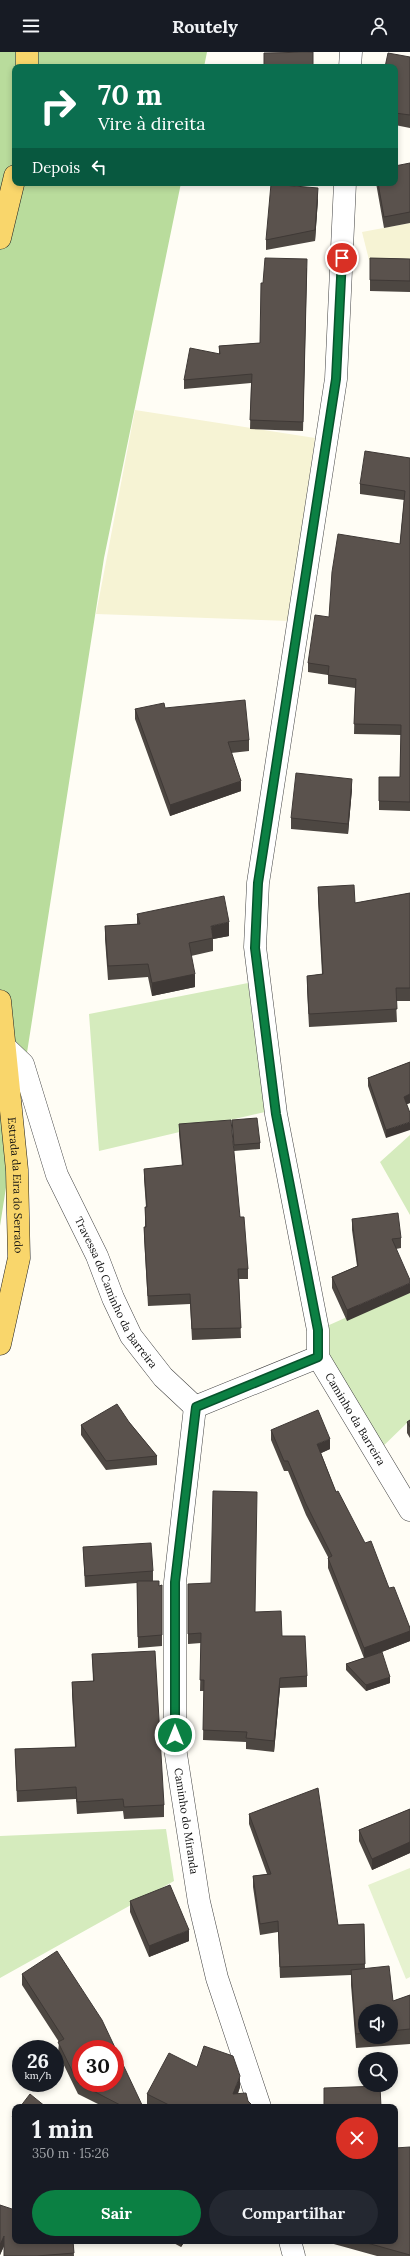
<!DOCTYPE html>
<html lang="pt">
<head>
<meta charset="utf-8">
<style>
	body { margin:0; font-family:Lora,serif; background:#242831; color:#f1f3f6; height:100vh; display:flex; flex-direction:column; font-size:15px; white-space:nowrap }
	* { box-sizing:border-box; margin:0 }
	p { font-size:13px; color:#9ea1a6 }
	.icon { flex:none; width:22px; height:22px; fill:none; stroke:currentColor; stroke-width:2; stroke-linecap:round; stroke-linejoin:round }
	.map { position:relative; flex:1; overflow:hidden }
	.panel { position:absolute; left:12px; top:2052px; width:386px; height:140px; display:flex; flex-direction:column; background:#171b24; border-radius:8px; box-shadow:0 2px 6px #0003 }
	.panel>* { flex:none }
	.top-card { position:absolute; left:12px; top:12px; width:386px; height:122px; border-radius:8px; box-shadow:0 2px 6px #0003; background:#0b6e4f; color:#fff; overflow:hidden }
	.buttons { position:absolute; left:358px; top:1952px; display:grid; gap:8px }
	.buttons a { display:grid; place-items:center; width:40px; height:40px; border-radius:50%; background:#171b24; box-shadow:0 2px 6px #0003; font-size:20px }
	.speed { position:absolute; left:12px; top:1988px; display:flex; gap:8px; font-size:20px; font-weight:700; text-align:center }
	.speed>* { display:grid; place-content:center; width:52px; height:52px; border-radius:50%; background:#171b24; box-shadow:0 2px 6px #0003; line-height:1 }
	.speed small { font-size:10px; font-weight:400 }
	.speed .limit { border:6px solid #d22; background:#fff; color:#111 }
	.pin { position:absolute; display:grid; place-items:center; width:34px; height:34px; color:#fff; margin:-17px; border:2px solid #fff; border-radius:50%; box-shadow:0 1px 4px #0007 }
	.me { position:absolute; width:44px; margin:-22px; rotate:0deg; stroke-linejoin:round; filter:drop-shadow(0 0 3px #0008) }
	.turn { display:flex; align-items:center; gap:14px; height:84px; padding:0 20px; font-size:18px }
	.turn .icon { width:52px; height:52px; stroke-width:2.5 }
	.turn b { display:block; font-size:28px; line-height:34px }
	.then { display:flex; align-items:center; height:38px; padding:0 20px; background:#0003; gap:8px; font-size:15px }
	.round { display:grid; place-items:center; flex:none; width:42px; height:42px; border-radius:21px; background:#242831 }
	.overview { display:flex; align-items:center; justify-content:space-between; height:68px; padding:0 20px }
	h1 { font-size:24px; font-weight:800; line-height:30px }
	.action { display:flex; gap:8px; margin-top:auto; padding:8px 20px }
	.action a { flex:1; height:46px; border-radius:24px; background:#0b8043; color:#fff; font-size:16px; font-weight:800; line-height:46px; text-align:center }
	.action a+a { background:#242831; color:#f1f3f6 }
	header { display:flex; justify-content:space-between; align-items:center; height:52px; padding:0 20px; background:#171b24; font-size:18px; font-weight:800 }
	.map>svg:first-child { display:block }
	.farmland { fill:#f6f3d4 }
	.green { fill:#d5ebbd }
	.forest { fill:#b9dc9c }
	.pitch { fill:#e6f2cf }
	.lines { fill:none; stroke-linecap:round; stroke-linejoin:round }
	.minor-casing { stroke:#444; stroke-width:23 }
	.major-casing { stroke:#222; stroke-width:23 }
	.minor { stroke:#fff; stroke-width:22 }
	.major { stroke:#f9d66b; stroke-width:22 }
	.wall { fill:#4d4742; fill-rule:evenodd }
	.shaded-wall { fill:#3f3936 }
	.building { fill:#5a524d; stroke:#3f3936; fill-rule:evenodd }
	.route-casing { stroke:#07532c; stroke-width:10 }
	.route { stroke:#0b8043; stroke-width:7 }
	.labels { text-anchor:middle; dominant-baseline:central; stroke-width:4; stroke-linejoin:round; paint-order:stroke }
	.street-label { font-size:11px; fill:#111; stroke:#fff }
</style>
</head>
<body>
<header><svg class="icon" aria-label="menu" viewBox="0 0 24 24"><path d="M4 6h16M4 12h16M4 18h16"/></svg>Routely<svg class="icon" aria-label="person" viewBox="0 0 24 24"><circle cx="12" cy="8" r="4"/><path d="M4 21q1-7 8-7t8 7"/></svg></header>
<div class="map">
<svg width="410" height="2204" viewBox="0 0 410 2204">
	<rect width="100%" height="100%" fill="#fffdf5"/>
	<path class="farmland" d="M 410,171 L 410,219 L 369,208 L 362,180 Z
		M 135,358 L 315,386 L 290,569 L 96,562 Z"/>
	<path class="green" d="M 248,931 L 265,1060 L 99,1099 L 89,962 Z
		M 410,1083 L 410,1163 L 380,1110 Z
		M 410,1237 L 410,1368 L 375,1402 L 318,1278 Z
		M 166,1777 L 174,1829 L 0,1926 L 0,1784 Z"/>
	<path class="forest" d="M 0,0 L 207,0 L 204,15 L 15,15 L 15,131 L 181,131 L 104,506 L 0,1174 Z"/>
	<path class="pitch" d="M 410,1816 L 410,1925 L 406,1927 L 368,1833 Z"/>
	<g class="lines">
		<g class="minor-casing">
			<g id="minor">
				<path d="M 350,15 L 351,0"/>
				<path id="s1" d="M 345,131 L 336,327 L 258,831 L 255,895 L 276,1062 L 318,1278 L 318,1305 L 410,1458"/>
				<path id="s2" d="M 4,994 L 23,1012 L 57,1123 L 97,1204 L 113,1246 L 131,1284 L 163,1325 L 195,1355"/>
				<path id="s3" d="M 195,1355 L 175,1530 L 175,1696 L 199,1850 L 217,1926 L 260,2055"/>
				<path d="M 195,1355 L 318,1305"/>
				<path d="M 290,2189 L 294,2204"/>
			</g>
		</g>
		<g class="major-casing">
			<g id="major">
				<path d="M 27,0 L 27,15"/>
				<path d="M 0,186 L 15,124"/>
				<path id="s4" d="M 0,949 L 17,1118 L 19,1206 L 0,1292"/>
			</g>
		</g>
		<use href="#minor" class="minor"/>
		<use href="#major" class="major"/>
	</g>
	<path class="wall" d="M 410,5 L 410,76 L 395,73 L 395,15 Z
		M 410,111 L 410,171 L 384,176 L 376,131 L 395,131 Z
		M 318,147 L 315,189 L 266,198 L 266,188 Z
		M 370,206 L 410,207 L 410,240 L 370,239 Z
		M 307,216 L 303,379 L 250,377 L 251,331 L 184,337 L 184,328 L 219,302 L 219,294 L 260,291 L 263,231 Z
		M 410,406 L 410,759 L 379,758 L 379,749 L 400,725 L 401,683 L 354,682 L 355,636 L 328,632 L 328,623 L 308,620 L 308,611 L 329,565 L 400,492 L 404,448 L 360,442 L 360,432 Z
		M 165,656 L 249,688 L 249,699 L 231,701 L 241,739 L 170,764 L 135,667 L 135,657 Z
		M 352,737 L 348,782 L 291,777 L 291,766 Z
		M 318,835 L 355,851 L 410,841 L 410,949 L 396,949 L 397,970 L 309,975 L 307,937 L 307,924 L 322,922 L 318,848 Z
		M 137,862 L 229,884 L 213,887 L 213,899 L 191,904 L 195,935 L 152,944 L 148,925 L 108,928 L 105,887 L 105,874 L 137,872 Z
		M 410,1010 L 410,1051 L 407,1052 L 386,1086 L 368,1034 L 368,1026 Z
		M 232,1068 L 260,1091 L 260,1097 L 234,1099 Z
		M 179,1072 L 240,1165 L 248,1217 L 248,1227 L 239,1227 L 241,1286 L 192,1288 L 190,1252 L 148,1254 L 144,1185 L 144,1175 L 145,1175 L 145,1155 L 146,1155 L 144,1127 L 144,1117 L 182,1114 L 179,1082 Z
		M 352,1167 L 401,1186 L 401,1196 L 396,1197 L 347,1269 L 332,1236 L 332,1225 L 357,1214 L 352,1178 Z
		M 410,1368 L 410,1386 L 407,1381 L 407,1370 Z
		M 129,1370 L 157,1404 L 157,1413 L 106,1418 L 81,1383 L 81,1373 Z
		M 271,1378 L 330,1397 L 321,1401 L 336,1440 L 389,1536 L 410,1576 L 410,1589 L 371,1604 L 390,1631 L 366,1639 L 346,1618 L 346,1612 L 364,1606 L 328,1516 L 328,1505 L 306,1463 L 288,1419 L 284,1419 L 271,1388 Z
		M 83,1495 L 153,1519 L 153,1529 L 159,1534 L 162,1533 L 162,1594 L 138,1596 L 137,1531 L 85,1535 Z
		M 188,1532 L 255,1560 L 282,1584 L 307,1624 L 307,1635 L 280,1636 L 274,1700 L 246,1697 L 246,1690 L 203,1688 L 204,1639 L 200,1639 L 201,1591 L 188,1592 Z
		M 92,1602 L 164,1753 L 164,1765 L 124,1767 L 123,1759 L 77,1762 L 76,1747 L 17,1750 L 15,1697 L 75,1695 L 72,1642 L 72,1630 L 93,1629 Z
		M 410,1757 L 410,1801 L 372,1818 L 359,1789 L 359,1778 Z
		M 249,1762 L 338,1873 L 364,1872 L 365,1916 L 393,1949 L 410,1943 L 410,1992 L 356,1996 L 351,1933 L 351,1923 L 280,1926 L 278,1880 L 260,1883 L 253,1835 L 253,1824 L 267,1822 L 249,1772 ZM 365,1959 L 391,1959 L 391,1985 L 365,1985 Z
		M 130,1849 L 189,1889 L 149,1905 L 130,1860 Z
		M 22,1922 L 143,2055 L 104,2055 L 78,2042 L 58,2001 L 59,1990 L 22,1933 Z
		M 197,2015 L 240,2035 L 238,2042 L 248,2049 L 254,2055 L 152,2055 L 147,2053 L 147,2042 Z
		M 15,2061 L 15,2073 L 12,2071 L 12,2065 Z
		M 410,2095 L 410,2204 L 377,2204 L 323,2189 L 395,2189 Z
		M 0,2153 L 73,2189 L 74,2204 L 4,2204 L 4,2194 L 0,2203 Z
		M 170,2189 L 185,2189 L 181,2195 Z"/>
	<path class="shaded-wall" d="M 318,136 L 318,147 L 315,189 L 315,178 Z
		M 352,727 L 352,737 L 348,782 L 348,772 Z
		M 241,729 L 241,739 L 170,764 L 170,753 Z
		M 229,870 L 229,884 L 213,887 L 211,874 Z
		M 195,922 L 195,935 L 152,944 L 152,931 Z
		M 410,1042 L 410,1051 L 404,1053 L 404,1045 Z
		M 410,1070 L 410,1078 L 386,1086 L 386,1078 Z
		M 410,1231 L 410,1241 L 347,1269 L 347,1258 Z
		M 330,1387 L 330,1397 L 317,1403 L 317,1392 Z
		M 410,1579 L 410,1589 L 364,1607 L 364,1596 Z
		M 390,1625 L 390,1631 L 366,1639 L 366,1633 Z
		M 280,1626 L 280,1636 L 274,1700 L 274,1689 Z
		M 410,1790 L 410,1801 L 372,1818 L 372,1807 Z
		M 189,1878 L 189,1889 L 149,1905 L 149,1894 Z
		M 240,2024 L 240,2035 L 233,2053 L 233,2042 Z
		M 4,2184 L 4,2194 L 0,2203 L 0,2193 Z
		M 181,2189 L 185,2189 L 181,2195 Z"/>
	<path class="building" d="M 313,0 L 313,15 L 264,15 L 264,1 Z
		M 388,1 L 410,5 L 410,63 L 395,61 L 395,15 L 385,15 Z
		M 410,111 L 410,160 L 384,165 L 378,131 L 395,131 L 395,114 Z
		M 271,132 L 318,136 L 315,178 L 266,188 Z
		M 265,206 L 307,207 L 303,370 L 250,368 L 252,322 L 184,328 L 190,296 L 220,302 L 219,294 L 260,291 L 261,231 L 263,231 Z
		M 370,206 L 410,207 L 410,229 L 370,228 Z
		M 365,399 L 410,406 L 410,750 L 379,749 L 379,725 L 400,725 L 401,673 L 354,672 L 356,627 L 328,623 L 329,614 L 308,611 L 315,563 L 329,565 L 332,520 L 338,482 L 400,492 L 405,439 L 360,432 Z
		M 245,648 L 249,688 L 228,690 L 241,729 L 170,753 L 135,657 L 164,651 L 165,656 Z
		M 296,721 L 352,727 L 348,772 L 291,766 Z
		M 354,833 L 355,851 L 410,841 L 410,936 L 396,936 L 397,957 L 309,962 L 307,924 L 323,922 L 318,835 Z
		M 224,844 L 229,870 L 211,874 L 213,886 L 189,891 L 195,922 L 152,931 L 148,912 L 108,914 L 105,874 L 140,872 L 137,862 Z
		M 410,1010 L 410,1042 L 404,1045 L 410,1061 L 410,1070 L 386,1078 L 368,1026 Z
		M 257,1066 L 260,1091 L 234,1093 L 232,1068 Z
		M 231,1068 L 240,1165 L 244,1165 L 248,1217 L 238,1217 L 241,1276 L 192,1277 L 190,1242 L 148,1244 L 144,1175 L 146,1175 L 145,1155 L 147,1155 L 144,1117 L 183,1113 L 179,1072 Z
		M 398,1161 L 401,1186 L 392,1187 L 410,1228 L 410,1231 L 347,1258 L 332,1225 L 358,1214 L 352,1167 Z
		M 117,1352 L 129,1370 L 157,1404 L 106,1409 L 81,1373 Z
		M 318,1358 L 330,1387 L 317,1392 L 336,1440 L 338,1439 L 365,1491 L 371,1489 L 389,1536 L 394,1535 L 410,1576 L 410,1579 L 364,1596 L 328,1506 L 332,1504 L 306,1452 L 288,1409 L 284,1409 L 271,1378 Z
		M 410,1368 L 410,1375 L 407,1370 Z
		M 213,1439 L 257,1440 L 255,1560 L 281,1559 L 282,1584 L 305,1584 L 307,1624 L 280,1626 L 274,1689 L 246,1686 L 247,1680 L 203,1678 L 204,1628 L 200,1628 L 201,1581 L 188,1582 L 188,1532 L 211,1531 Z
		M 151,1491 L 153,1519 L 85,1524 L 83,1495 Z
		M 137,1529 L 159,1529 L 159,1534 L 162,1533 L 162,1583 L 138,1585 Z
		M 155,1599 L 164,1753 L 124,1755 L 123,1747 L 77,1750 L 76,1735 L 17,1739 L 15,1697 L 76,1695 L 72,1630 L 94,1629 L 92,1602 Z
		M 382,1600 L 390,1625 L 366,1633 L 346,1612 Z
		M 318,1736 L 338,1873 L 364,1872 L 365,1912 L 280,1915 L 278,1869 L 260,1872 L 253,1824 L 271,1822 L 249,1762 Z
		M 410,1757 L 410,1790 L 372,1807 L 359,1778 Z
		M 170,1833 L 189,1878 L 149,1894 L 130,1849 Z
		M 57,1899 L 102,1968 L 143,2055 L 124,2055 L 78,2031 L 58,1990 L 64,1987 L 22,1922 ZM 81,1997 L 115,1997 L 115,2031 L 81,2031 Z
		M 389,1914 L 393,1949 L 410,1943 L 410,1977 L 391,1979 L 391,1959 L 365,1959 L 365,1981 L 356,1982 L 351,1918 Z
		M 204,1994 L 233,2004 L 240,2024 L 233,2042 L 246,2041 L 248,2049 L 254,2055 L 173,2055 L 147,2042 L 169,2001 L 197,2015 Z
		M 380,2034 L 381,2055 L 324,2055 L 324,2036 Z
		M 30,2042 L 46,2055 L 20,2055 Z
		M 15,2061 L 15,2067 L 12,2065 Z
		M 410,2095 L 410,2203 L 360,2189 L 395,2189 L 395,2096 Z
		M 0,2153 L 15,2158 L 15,2189 L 73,2189 L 74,2201 L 37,2204 L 4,2204 L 4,2184 L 0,2193 Z"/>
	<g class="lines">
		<g class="route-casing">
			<path id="route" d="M 175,1683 L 175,1530 L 196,1355 L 318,1305 L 318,1278 L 276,1062 L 255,896 L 258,831 L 336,327 L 342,206"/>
		</g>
		<use href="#route" class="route"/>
	</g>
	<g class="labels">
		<g class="street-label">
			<text stroke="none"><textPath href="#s4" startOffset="185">Estrada da Eira do Serrado</textPath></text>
			<text stroke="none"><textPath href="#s2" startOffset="274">Travessa do Caminho da Barreira</textPath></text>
			<text stroke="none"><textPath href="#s1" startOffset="1258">Caminho da Barreira</textPath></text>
			<text stroke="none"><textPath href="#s3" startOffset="416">Caminho do Miranda</textPath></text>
		</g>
	</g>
</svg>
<div class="buttons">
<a><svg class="icon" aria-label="sound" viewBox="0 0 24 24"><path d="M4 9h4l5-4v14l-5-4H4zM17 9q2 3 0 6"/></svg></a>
<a><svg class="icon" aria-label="search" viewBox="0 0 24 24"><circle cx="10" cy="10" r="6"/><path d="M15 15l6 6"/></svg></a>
</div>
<div class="speed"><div>26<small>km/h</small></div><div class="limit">30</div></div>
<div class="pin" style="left:342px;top:206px;background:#d93025"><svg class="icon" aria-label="arrive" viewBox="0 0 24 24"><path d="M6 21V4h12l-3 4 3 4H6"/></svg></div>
<svg class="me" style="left:175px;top:1683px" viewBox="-20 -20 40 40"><circle r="17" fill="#0b8043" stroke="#fff" stroke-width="3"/><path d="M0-11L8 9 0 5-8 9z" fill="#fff"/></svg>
<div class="top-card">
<div class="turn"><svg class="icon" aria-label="right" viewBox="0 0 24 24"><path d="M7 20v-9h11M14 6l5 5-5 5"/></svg><div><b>70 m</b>Vire à direita</div></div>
<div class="then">Depois<svg class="icon" aria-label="left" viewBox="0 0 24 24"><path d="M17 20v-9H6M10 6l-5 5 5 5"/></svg></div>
</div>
<section class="panel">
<div class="overview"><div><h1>1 min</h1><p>350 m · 15:26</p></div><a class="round" style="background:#d93025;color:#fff"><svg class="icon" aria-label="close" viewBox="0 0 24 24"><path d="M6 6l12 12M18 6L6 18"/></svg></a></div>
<div class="action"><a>Sair</a><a>Compartilhar</a></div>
</section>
</div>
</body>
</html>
